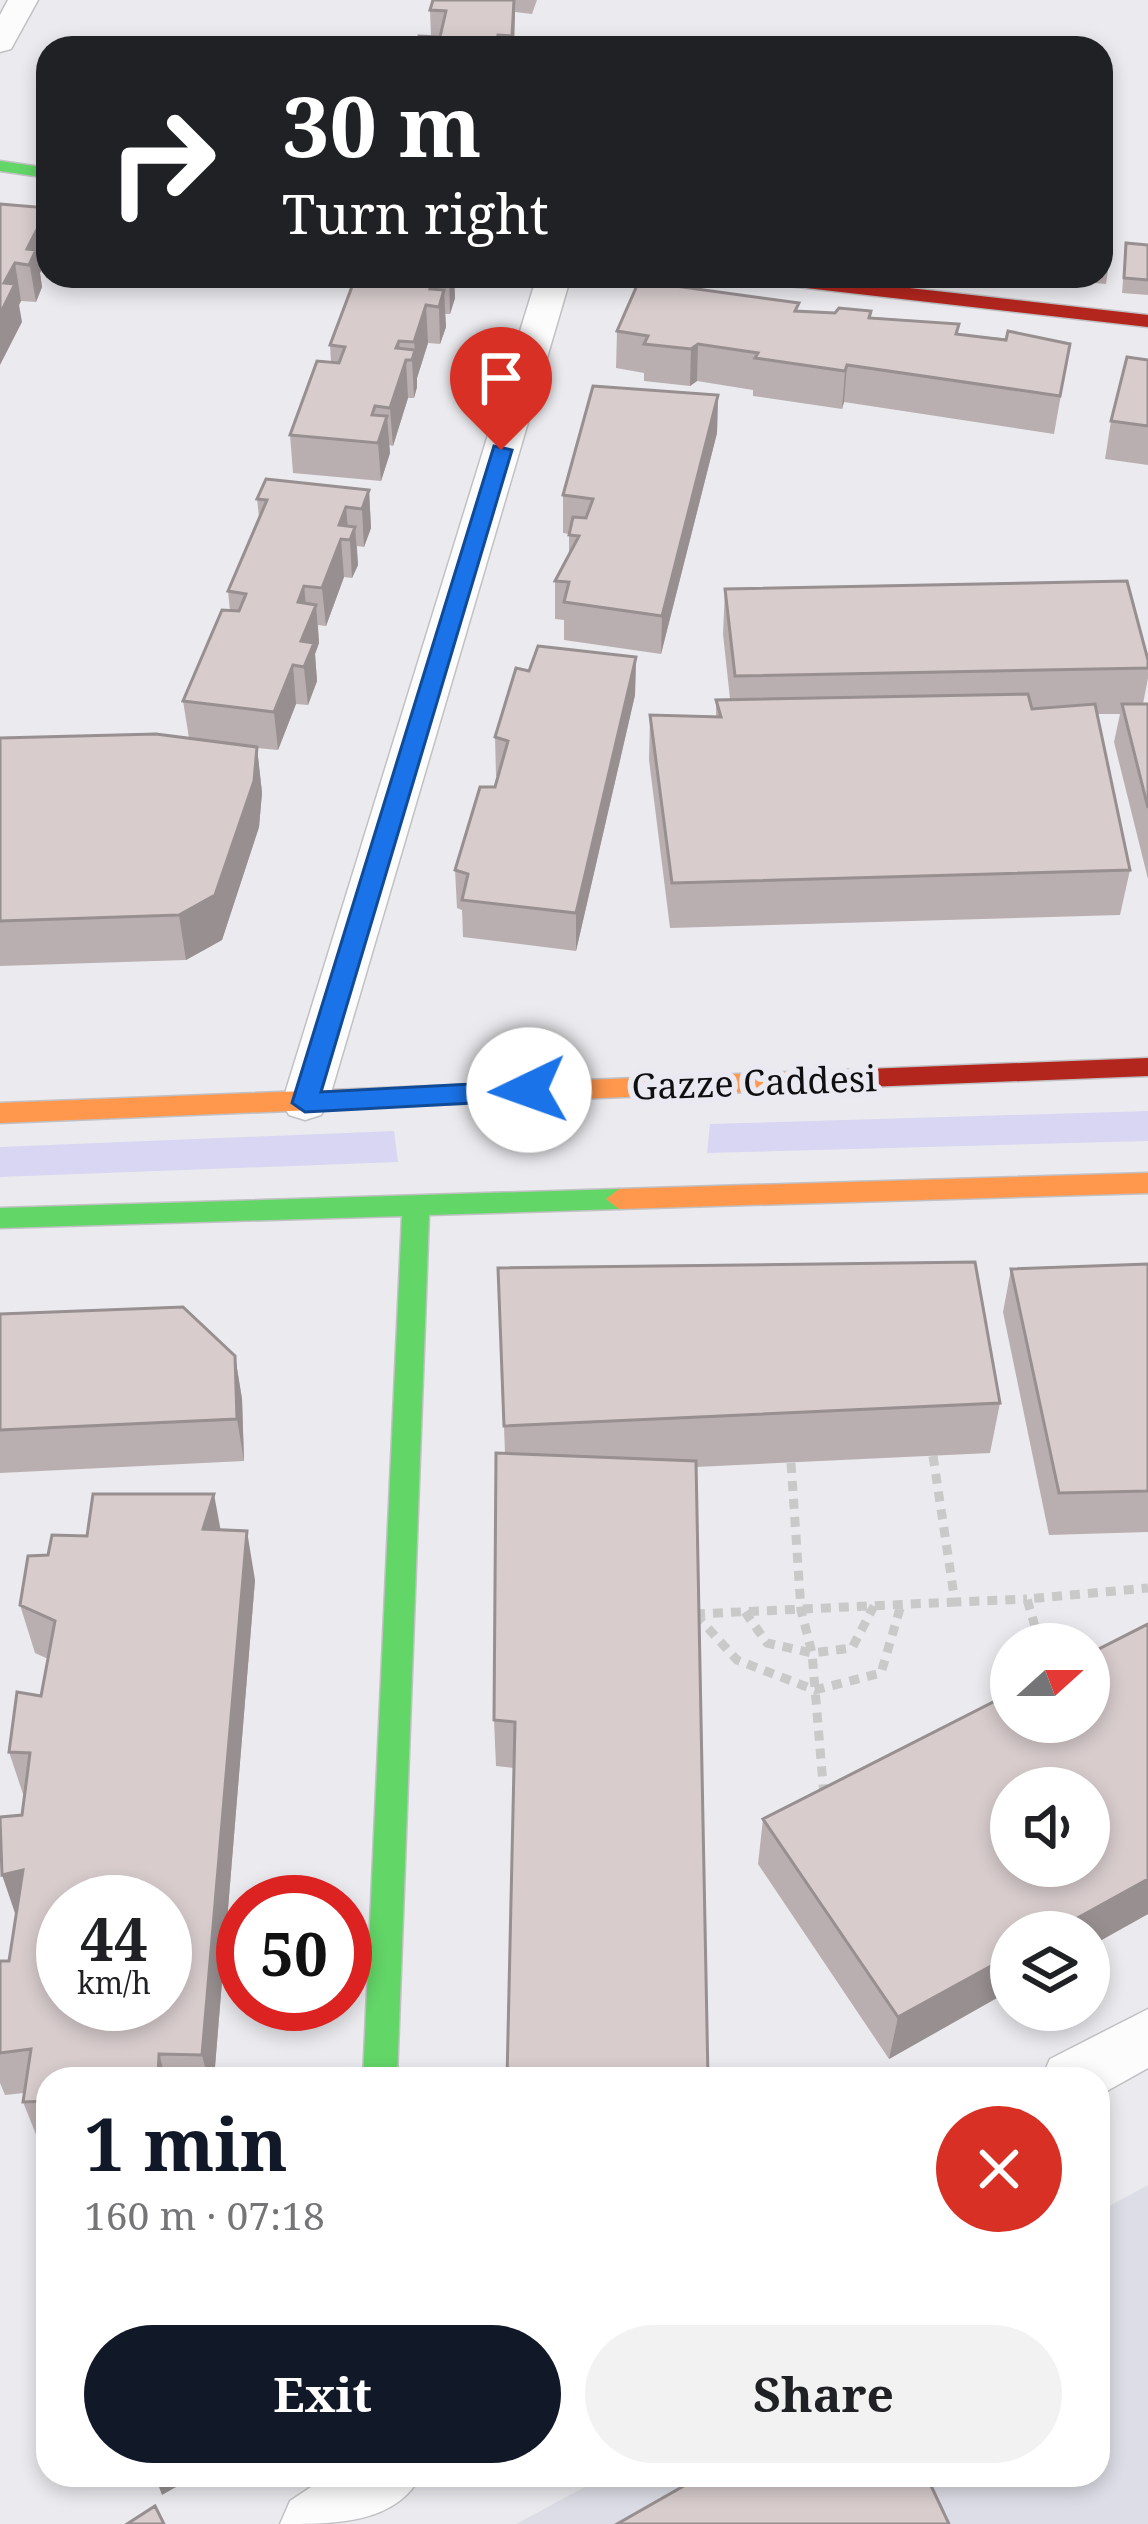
<!DOCTYPE html>
<html lang="en">
<head>
<meta charset="utf-8">
<style>
	body { margin:0; font-family:"Noto Serif",serif; background:#f2f2f2; color:#202124; height:100vh; display:flex; flex-direction:column; font-size:45px; white-space:nowrap }
	* { box-sizing:border-box; margin:0 }
	p { font-size:39px; color:#757577 }
	.icon { flex:none; width:66px; height:66px; fill:none; stroke:currentColor; stroke-width:2; stroke-linecap:round; stroke-linejoin:round }
	.map { position:relative; flex:1; overflow:hidden }
	.details { position:absolute; left:36px; top:2067px; width:1074px; height:420px; display:flex; flex-direction:column; background:#fff; border-radius:36px; box-shadow:0 6px 18px #0003 }
	.details>* { flex:none }
	.banner { position:absolute; left:36px; top:36px; width:1077px; height:252px; border-radius:36px; box-shadow:0 6px 18px #0003; background:#202124; color:#fff; overflow:hidden }
	.needle { width:78px; rotate:69deg }
	.buttons { position:absolute; left:990px; top:1623px; display:grid; gap:24px }
	.buttons a { display:grid; place-items:center; width:120px; height:120px; border-radius:50%; background:#fff; box-shadow:0 6px 18px #0003; font-size:60px }
	.speed { position:absolute; left:36px; top:1875px; display:flex; gap:24px; font-size:60px; font-weight:700; text-align:center }
	.speed>* { display:grid; place-content:center; width:156px; height:156px; border-radius:50%; background:#fff; box-shadow:0 6px 18px #0003; line-height:1 }
	.speed small { font-size:30px; font-weight:400 }
	.speed .limit { border:18px solid #d22; background:#fff; color:#111 }
	.pin { position:absolute; display:grid; place-items:center; width:102px; height:102px; color:#fff; margin:-123px -51px; border-radius:50% 50% 50% 0; rotate:-45deg; box-shadow:0 0 12px #0007 }
	.pin .icon { rotate:45deg }
	.me { position:absolute; width:132px; margin:-66px; rotate:267deg; stroke-linejoin:round; filter:drop-shadow(0 0 9px #0008) }
	.turn { display:flex; align-items:center; gap:42px; height:252px; padding:0 48px; font-size:54px }
	.turn .icon { width:156px; height:156px; stroke-width:2.5 }
	.turn b { display:block; font-size:84px; line-height:102px }
	.round { display:grid; place-items:center; flex:none; width:126px; height:126px; border-radius:63px; background:#f2f2f2 }
	.head { display:flex; align-items:center; justify-content:space-between; height:204px; padding:0 48px }
	h1 { font-size:72px; font-weight:700; line-height:90px; color:#111827 }
	.button { display:flex; gap:24px; margin-top:auto; padding:24px 48px }
	.button a { flex:1; height:138px; border-radius:72px; background:#111827; color:#fff; font-size:48px; font-weight:700; line-height:138px; text-align:center }
	.button a+a { background:#f2f2f2; color:#202124 }
	.map>svg:first-child { display:block }
	.built { fill:#dddde7 }
	.green { fill:#d8d6f2 }
	.lines { fill:none; stroke-linecap:round; stroke-linejoin:round }
	.street-casing { stroke:#c1c1c4; stroke-width:3 }
	.fast-casing { stroke:#c1c1c4; stroke-width:3 }
	.slow-casing { stroke:#c1c1c4; stroke-width:3 }
	.jam-casing { stroke:#c1c1c4; stroke-width:3 }
	.path { stroke:#c9c9ca; stroke-width:9; stroke-dasharray:10 8; stroke-linecap:butt }
	.street { fill:#fcfcfd; fill-rule:evenodd }
	.fast { fill:#63d668; fill-rule:evenodd }
	.slow { fill:#ff974d; fill-rule:evenodd }
	.jam { fill:#b3261e; fill-rule:evenodd }
	.wall { fill:#baafb0 }
	.shaded-wall { fill:#978f90 }
	.building { fill:#d8cccd; stroke:#978f90; stroke-width:3; fill-rule:evenodd }
	.route { fill:#1a73e8; stroke:#114b97; stroke-width:3 }
	.labels { text-anchor:middle; dominant-baseline:central; stroke-width:12; stroke-linejoin:round; paint-order:stroke }
	.street-label { font-size:36px; fill:#0f0f11; stroke:#eae9f1 }
</style>
</head>
<body>
<div class="map">
<svg width="1148" height="2524" viewBox="0 0 1148 2524">
	<rect width="100%" height="100%" fill="#ebebef"/>
	<path class="built" d="M 1148,2185 L 1148,2524 L 516,2524 L 607,2475 L 1098,2475 L 1098,2212 Z"/>
	<path class="green" d="M 1148,1111 L 1148,1141 L 707,1153 L 710,1124 Z
		M 394,1131 L 398,1162 L 0,1177 L 0,1147 Z"/>
	<g class="lines">
		<g class="street-casing">
			<path id="street" d="M 8,0 L 38,0 L 11,49 L 0,52 L 0,15 Z
				M 537,276 L 571,276 L 328,1103 L 321,1115 L 305,1120 L 289,1115 L 282,1103 Z
				M 1148,2009 L 1148,2068 L 1098,2096 L 1098,2079 L 1041,2079 L 1050,2059 Z
				M 329,2475 L 421,2475 C 396,2524 335,2524 280,2524 L 290,2501 Z"/>
		</g>
		<g class="fast-casing">
			<path id="fast" d="M 0,161 L 48,168 L 48,178 L 0,171 Z
				M 619,1189 L 632,1199 L 619,1209 L 429,1215 L 397,2079 L 363,2079 L 402,1216 L 0,1228 L 0,1208 Z"/>
		</g>
		<g class="slow-casing">
			<path id="slow" d="M 816,1071 L 829,1080 L 816,1089 L 0,1123 L 0,1103 Z
				M 1148,1173 L 1148,1193 L 619,1209 L 606,1199 L 619,1189 Z"/>
		</g>
		<g class="jam-casing">
			<path id="jam" d="M 743,276 L 803,276 L 1148,315 L 1148,327 L 753,282 Z
				M 1148,1058 L 1148,1076 L 816,1089 L 803,1080 L 816,1071 Z"/>
		</g>
		<path class="path" d="M 933,1456 L 955,1602 L 1027,1599
			M 791,1463 L 801,1610 L 812,1653 L 852,1648 L 874,1606
			M 745,1612 L 767,1643 L 812,1653 L 824,1796
			M 695,1614 L 955,1602
			M 696,1615 L 737,1660 L 815,1690 L 881,1673 L 901,1605
			M 1040,1644 L 1027,1599 L 1148,1588"/>
		<use href="#street" class="street"/>
		<use href="#fast" class="fast"/>
		<use href="#slow" class="slow"/>
		<use href="#jam" class="jam"/>
	</g>
	<path class="wall" d="M 433,0 L 537,0 L 532,14 L 515,12 L 514,48 L 416,48 L 431,36 L 430,10 Z
		M 0,204 L 48,208 L 48,258 L 40,273 L 42,287 L 36,302 L 21,301 L 19,305 L 22,322 Z
		M 1101,225 L 1110,256 L 1106,284 L 1035,278 L 1035,276 L 1101,276 Z
		M 1126,243 L 1148,245 L 1148,295 L 1122,293 Z
		M 349,276 L 454,276 L 455,298 L 450,314 L 445,314 L 446,327 L 440,344 L 428,343 L 417,378 L 417,387 L 414,398 L 408,398 L 393,446 L 389,445 L 390,453 L 381,481 L 293,473 L 290,435 L 331,362 L 330,345 L 350,291 Z
		M 799,311 L 959,324 L 957,334 L 1070,344 L 1054,434 L 844,402 L 842,409 L 753,396 L 753,390 L 697,381 L 690,386 L 644,381 L 644,373 L 616,368 L 617,331 Z
		M 1148,360 L 1148,465 L 1105,459 L 1111,421 Z
		M 718,395 L 717,433 L 661,654 L 564,640 L 564,620 L 555,619 L 555,581 L 569,556 L 569,534 L 563,533 L 563,495 Z
		M 369,490 L 371,528 L 364,547 L 357,546 L 358,565 L 352,578 L 344,577 L 326,626 L 318,625 L 319,643 L 315,654 L 317,681 L 308,705 L 296,704 L 278,750 L 257,748 L 262,793 L 259,827 L 222,940 L 186,960 L 0,966 L 0,738 L 189,738 L 183,701 L 230,611 L 228,591 L 259,517 L 257,499 Z
		M 725,589 L 1148,660 L 1148,678 L 1143,704 L 1148,704 L 1148,879 L 1114,742 L 1120,714 L 1098,714 L 1130,870 L 1120,915 L 670,928 L 649,760 L 650,715 L 716,716 L 716,700 L 730,699 L 723,634 Z
		M 636,657 L 635,695 L 576,951 L 463,937 L 462,910 L 457,908 L 455,870 L 495,787 L 498,776 L 496,776 L 495,737 L 529,671 Z
		M 1148,1264 L 1148,1532 L 1049,1535 L 1003,1312 L 1011,1269 Z
		M 498,1268 L 1000,1403 L 990,1453 L 696,1467 L 514,1768 L 496,1766 L 494,1720 L 505,1453 Z
		M 0,1314 L 235,1356 L 242,1399 L 244,1461 L 0,1473 Z
		M 221,1530 L 255,1580 L 214,2079 L 48,2079 L 48,2142 L 39,2142 L 23,2102 L 24,2093 L 5,2095 L 0,2083 L 0,1961 L 9,1961 L 16,1915 L 24,1797 L 9,1752 L 41,1696 L 48,1659 L 35,1653 L 20,1605 L 48,1555 L 87,1536 Z
		M 1148,1624 L 1148,1914 L 1089,1947 L 1089,1932 L 1011,1932 L 1011,1990 L 889,2059 L 758,1864 L 763,1819 Z"/>
	<path class="shaded-wall" d="M 515,0 L 514,48 L 512,48 L 512,36 Z
		M 48,209 L 48,258 L 40,273 L 42,287 L 36,302 L 27,249 Z
		M 15,263 L 21,301 L 19,305 L 22,322 L 0,365 L 0,314 L 4,283 Z
		M 449,276 L 454,276 L 455,298 L 450,314 Z
		M 444,290 L 446,327 L 440,344 L 439,307 Z
		M 426,305 L 428,343 L 417,378 L 417,387 L 414,398 L 412,360 L 415,351 L 414,342 Z
		M 399,341 L 401,375 L 406,360 L 408,398 L 393,446 L 390,408 L 396,348 Z
		M 698,344 L 697,381 L 690,386 L 691,349 Z
		M 847,365 L 844,402 L 842,409 L 845,371 Z
		M 718,395 L 717,433 L 661,654 L 662,616 Z
		M 387,416 L 390,453 L 381,481 L 378,443 Z
		M 369,490 L 371,528 L 364,547 L 362,509 Z
		M 346,507 L 349,540 L 341,539 L 344,577 L 326,626 L 322,588 L 339,525 Z
		M 355,527 L 358,565 L 352,578 L 350,540 Z
		M 304,586 L 308,624 L 298,602 Z
		M 316,605 L 319,643 L 315,654 L 317,681 L 308,705 L 301,641 Z
		M 636,657 L 635,695 L 576,951 L 576,913 Z
		M 293,665 L 296,704 L 278,750 L 274,712 Z
		M 257,747 L 262,793 L 259,827 L 222,940 L 186,960 L 179,915 Z
		M 235,1356 L 242,1399 L 244,1461 L 237,1419 Z
		M 214,1494 L 223,1543 L 203,1529 Z
		M 247,1531 L 255,1580 L 214,2079 L 208,2079 L 202,2055 Z
		M 23,1870 L 17,1919 L 2,1875 Z
		M 1148,1879 L 1148,1914 L 1089,1947 L 1089,1932 L 1052,1932 Z
		M 1011,1955 L 1011,1990 L 889,2059 L 898,2017 Z
		M 159,2054 L 166,2079 L 158,2079 Z
		M 163,2475 L 197,2475 L 162,2495 L 156,2479 Z"/>
	<path class="building" d="M 433,0 L 514,0 L 512,36 L 498,35 L 494,48 L 416,48 L 419,36 L 440,37 L 446,11 L 430,10 Z
		M 0,204 L 48,208 L 27,249 L 36,250 L 29,265 L 15,263 L 4,283 L 15,284 L 0,314 Z
		M 1101,225 L 1111,226 L 1110,256 L 1101,256 Z
		M 1126,243 L 1148,245 L 1148,280 L 1124,278 Z
		M 356,276 L 434,276 L 430,289 L 444,290 L 439,307 L 426,305 L 414,342 L 399,341 L 396,348 L 415,350 L 412,360 L 406,360 L 390,408 L 375,406 L 372,415 L 387,416 L 378,443 L 290,435 L 317,361 L 339,363 L 345,347 L 330,345 Z
		M 639,281 L 799,303 L 795,311 L 835,313 L 839,308 L 871,311 L 869,318 L 959,324 L 956,334 L 1006,340 L 1008,331 L 1070,344 L 1060,396 L 847,365 L 845,371 L 755,358 L 758,353 L 698,344 L 691,349 L 644,344 L 648,336 L 617,331 Z
		M 1127,357 L 1148,360 L 1148,426 L 1111,421 Z
		M 593,386 L 718,395 L 662,616 L 564,602 L 569,582 L 555,581 L 579,536 L 569,535 L 573,517 L 586,518 L 593,499 L 563,495 Z
		M 266,479 L 369,490 L 362,509 L 346,507 L 339,525 L 355,527 L 350,540 L 341,539 L 322,588 L 304,586 L 298,602 L 316,605 L 301,641 L 314,643 L 304,667 L 293,665 L 274,712 L 183,701 L 222,610 L 239,611 L 246,594 L 228,591 L 267,500 L 257,499 Z
		M 1127,581 L 1148,660 L 1148,668 L 735,676 L 725,589 Z
		M 538,646 L 636,657 L 576,913 L 462,900 L 468,874 L 455,870 L 480,787 L 495,787 L 508,741 L 495,737 L 516,668 L 529,671 Z
		M 1028,694 L 1032,709 L 1095,704 L 1130,870 L 672,883 L 650,715 L 721,717 L 716,700 Z
		M 1122,704 L 1148,704 L 1148,808 Z
		M 156,734 L 257,747 L 254,781 L 215,895 L 179,915 L 0,921 L 0,738 Z
		M 975,1262 L 1000,1403 L 504,1426 L 498,1268 Z
		M 1148,1264 L 1148,1491 L 1059,1493 L 1011,1269 Z
		M 183,1307 L 235,1356 L 237,1419 L 0,1430 L 0,1314 Z
		M 496,1453 L 696,1461 L 708,2079 L 507,2079 L 515,1722 L 494,1720 Z
		M 93,1494 L 214,1494 L 203,1529 L 247,1531 L 202,2055 L 159,2054 L 158,2079 L 48,2079 L 48,2101 L 23,2102 L 31,2049 L 0,2053 L 0,1961 L 9,1961 L 23,1870 L 2,1875 L 0,1817 L 22,1815 L 30,1753 L 9,1752 L 17,1692 L 41,1696 L 55,1621 L 20,1605 L 28,1556 L 48,1555 L 52,1535 L 87,1536 ZM 63,1902 L 165,1902 L 165,2004 L 63,2004 Z
		M 1148,1624 L 1148,1879 L 1052,1932 L 1011,1932 L 1011,1955 L 898,2017 L 763,1819 L 1011,1693 L 1011,1722 L 1089,1722 L 1089,1654 ZM 1011,1788 L 1089,1788 L 1089,1866 L 1011,1866 Z
		M 703,2475 L 926,2475 L 949,2524 L 617,2524 Z
		M 155,2506 L 164,2524 L 127,2524 Z"/>
	<path class="route" d="M 494,446 L 512,450 L 321,1092 L 529,1081 L 542,1090 L 529,1100 L 305,1112 L 292,1103 Z"/>
	<g class="labels">
		<g class="street-label">
			<text transform="translate(754 1082) rotate(-2)">Gazze Caddesi</text>
		</g>
	</g>
</svg>
<div class="buttons">
<a><svg class="needle" viewBox="-14 -14 28 28"><path d="M0-13l5 13h-10z" fill="#e53935"/><path d="M0 13l5-13h-10z" fill="#757577"/></svg></a>
<a><svg class="icon" aria-label="sound" viewBox="0 0 24 24"><path d="M4 9h4l5-4v14l-5-4H4zM17 9q2 3 0 6"/></svg></a>
<a><svg class="icon" aria-label="layers" viewBox="0 0 24 24"><path d="M12 4l9 5-9 5-9-5zM3 14l9 5 9-5"/></svg></a>
</div>
<div class="speed"><div>44<small>km/h</small></div><div class="limit">50</div></div>
<div class="pin" style="left:501px;top:450px;background:#d93025"><svg class="icon" aria-label="arrive" viewBox="0 0 24 24"><path d="M6 21V4h12l-3 4 3 4H6"/></svg></div>
<svg class="me" style="left:529px;top:1090px" viewBox="-20 -20 40 40"><circle r="19" fill="#fff"/><path d="M0-13L10 11 0 6-10 11z" fill="#1a73e8"/></svg>
<div class="banner">
<div class="turn"><svg class="icon" aria-label="right" viewBox="0 0 24 24"><path d="M7 20v-9h11M14 6l5 5-5 5"/></svg><div><b>30 m</b>Turn right</div></div>
</div>
<section class="details">
<div class="head"><div><h1>1 min</h1><p>160 m · 07:18</p></div><a class="round" style="background:#d93025;color:#fff"><svg class="icon" aria-label="close" viewBox="0 0 24 24"><path d="M6 6l12 12M18 6L6 18"/></svg></a></div>
<div class="button"><a>Exit</a><a>Share</a></div>
</section>
</div>
</body>
</html>
